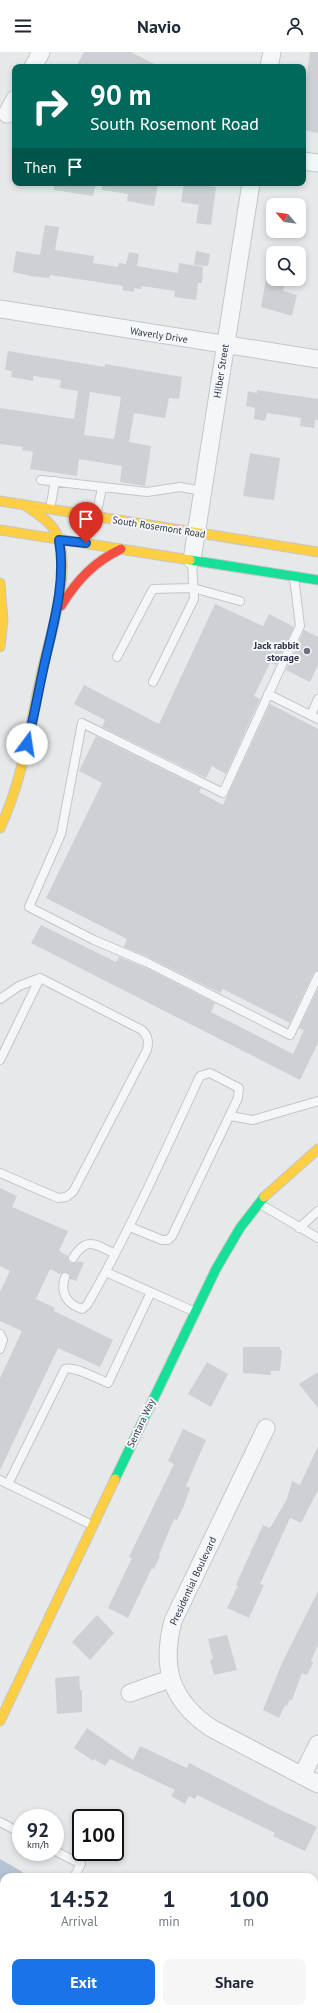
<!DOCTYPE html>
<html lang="en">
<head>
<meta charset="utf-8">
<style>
	body { margin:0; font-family:"PT Sans",sans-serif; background:#f6f6f7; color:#1f2937; height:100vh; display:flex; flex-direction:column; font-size:15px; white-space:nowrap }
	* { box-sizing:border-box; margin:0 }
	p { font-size:13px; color:#747a83 }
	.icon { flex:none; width:22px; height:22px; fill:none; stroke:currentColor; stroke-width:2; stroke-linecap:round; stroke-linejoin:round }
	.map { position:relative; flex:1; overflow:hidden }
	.drawer { position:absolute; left:0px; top:1821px; width:318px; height:140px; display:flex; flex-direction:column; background:#fff; border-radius:12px 12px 0 0; box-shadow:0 2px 6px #0003 }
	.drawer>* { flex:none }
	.hud { position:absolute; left:12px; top:12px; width:294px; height:122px; border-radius:8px; box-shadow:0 2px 6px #0003; background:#00695c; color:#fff; overflow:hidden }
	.needle { width:26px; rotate:298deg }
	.fabs { position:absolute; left:266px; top:146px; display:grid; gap:8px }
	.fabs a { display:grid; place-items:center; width:40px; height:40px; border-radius:8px; background:#fff; box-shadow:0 2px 6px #0003; font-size:20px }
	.speed { position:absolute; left:12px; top:1757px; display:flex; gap:8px; font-size:20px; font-weight:700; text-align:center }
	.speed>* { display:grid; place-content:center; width:52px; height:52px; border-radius:50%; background:#fff; box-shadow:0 2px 6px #0003; line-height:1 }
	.speed small { font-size:10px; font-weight:400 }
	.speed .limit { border:2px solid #111; border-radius:6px; background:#fff; color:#111 }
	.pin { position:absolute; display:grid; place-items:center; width:34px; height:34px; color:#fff; margin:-41px -17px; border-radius:50% 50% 50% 0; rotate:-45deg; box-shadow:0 0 4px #0007 }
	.pin .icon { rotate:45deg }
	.me { position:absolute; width:44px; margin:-22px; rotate:14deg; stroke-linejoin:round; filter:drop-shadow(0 0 3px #0008) }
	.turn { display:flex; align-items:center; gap:14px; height:84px; padding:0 12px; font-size:18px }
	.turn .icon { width:52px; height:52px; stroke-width:2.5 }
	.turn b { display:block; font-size:28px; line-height:34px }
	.then { display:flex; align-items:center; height:38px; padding:0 12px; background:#0003; gap:8px; font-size:15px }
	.eta { display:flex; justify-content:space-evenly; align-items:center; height:68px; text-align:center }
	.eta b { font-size:24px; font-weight:600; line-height:28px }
	.action { display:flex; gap:8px; margin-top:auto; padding:8px 12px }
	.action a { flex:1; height:46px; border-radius:8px; background:#1a73e8; color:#fff; font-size:16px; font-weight:600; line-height:46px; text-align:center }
	.action a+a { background:#f6f6f7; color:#1f2937 }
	header { display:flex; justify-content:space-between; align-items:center; height:52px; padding:0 12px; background:#fff; font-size:18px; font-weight:600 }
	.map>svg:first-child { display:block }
	.water { fill:#b4c4d5 }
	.building { fill:#ced0d3; fill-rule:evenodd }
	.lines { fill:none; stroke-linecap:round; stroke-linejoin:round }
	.lane-casing { stroke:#c4c6c8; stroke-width:10 }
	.street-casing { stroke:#c4c6c8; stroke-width:19 }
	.fast-casing { stroke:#c4c6c8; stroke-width:11 }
	.slow-casing { stroke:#c4c6c8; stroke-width:11 }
	.jam-casing { stroke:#c4c6c8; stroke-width:11 }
	.lane { stroke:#f5f6f7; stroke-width:8 }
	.street { stroke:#f5f6f7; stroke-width:17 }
	.fast { stroke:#16e098; stroke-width:9 }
	.slow { stroke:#ffcf43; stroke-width:9 }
	.jam { stroke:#f24e42; stroke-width:9 }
	.route-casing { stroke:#114b97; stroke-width:10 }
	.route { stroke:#1a73e8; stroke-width:7 }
	.poi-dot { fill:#6c737f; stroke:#f4f6f9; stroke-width:1.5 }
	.labels { text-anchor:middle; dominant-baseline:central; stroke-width:4; stroke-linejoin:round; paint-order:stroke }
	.street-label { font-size:10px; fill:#2b3445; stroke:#f4f6f9 }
	.poi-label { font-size:10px; font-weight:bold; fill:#2b3445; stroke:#f4f6f9; text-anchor:end }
</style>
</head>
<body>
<header><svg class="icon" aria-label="menu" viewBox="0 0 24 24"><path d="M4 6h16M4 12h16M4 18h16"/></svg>Navio<svg class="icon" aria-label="person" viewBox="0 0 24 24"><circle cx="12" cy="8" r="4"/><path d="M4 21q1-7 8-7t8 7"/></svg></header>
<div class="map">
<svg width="318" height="1961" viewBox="0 0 318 1961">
	<rect width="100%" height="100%" fill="#e6e8ea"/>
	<path class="water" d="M 0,1807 L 21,1819 L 28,1825 L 4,1825 L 4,1890 L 0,1896 Z"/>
	<path class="building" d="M 84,0 L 131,0 L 160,15 L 76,15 Z
		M 310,0 L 318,0 L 318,81 L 303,78 L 303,49 Z
		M 54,131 L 96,131 L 93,144 L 54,138 Z
		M 103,131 L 158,131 L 154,154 L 127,149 L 128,142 L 102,138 Z
		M 184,131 L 203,131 L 203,133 L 216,135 L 211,173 L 196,171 L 199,153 L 181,150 Z
		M 45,173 L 59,175 L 55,198 L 94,204 L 93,211 L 118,215 L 119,211 L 126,212 L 129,200 L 139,202 L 137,214 L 178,221 L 179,211 L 203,215 L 202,231 L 198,231 L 196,248 L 174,245 L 175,239 L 142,234 L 141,237 L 134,236 L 134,240 L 122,238 L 123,234 L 98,230 L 50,223 L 49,226 L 30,224 L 13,220 L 16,199 L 40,203 Z
		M 196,199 L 210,202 L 208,214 L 194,213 Z
		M 266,227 L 286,227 L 283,239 L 297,243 L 292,264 L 261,255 Z
		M 8,299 L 105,315 L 105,312 L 182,325 L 179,347 L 169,346 L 165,366 L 134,361 L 129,390 L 151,394 L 145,434 L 120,430 L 122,414 L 79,407 L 77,424 L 30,417 L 33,400 L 22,398 L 23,395 L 0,392 L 0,356 L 74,367 L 78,339 L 60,336 L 61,328 L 33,324 L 33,329 L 11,325 L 12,319 L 5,318 ZM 90,340 L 121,345 L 114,387 L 84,383 Z
		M 257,338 L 318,347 L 318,368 L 315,368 L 314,376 L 300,374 L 301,366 L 267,361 L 265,369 L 254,367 L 255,356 L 246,354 L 248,339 L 257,341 Z
		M 250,401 L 280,406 L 274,448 L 243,444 Z
		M 215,552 L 263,574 L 269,562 L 294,575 L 276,613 L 270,611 L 254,644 L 260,647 L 226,722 L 212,714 L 206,726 L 102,675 L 105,668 L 74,652 L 84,633 L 159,672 Z
		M 304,578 L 318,585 L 318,613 L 310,630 L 286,618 Z
		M 270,652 L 318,677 L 318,919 L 313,922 L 290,971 L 223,937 L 220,941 L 150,906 L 124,895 L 127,887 L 46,846 L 102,731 L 79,719 L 96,684 L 201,736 L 199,740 L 223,753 Z
		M 41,873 L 116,910 L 119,905 L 146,916 L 215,951 L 211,960 L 293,1002 L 304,978 L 299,976 L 318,937 L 318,991 L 300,1028 L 31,891 Z
		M 0,1136 L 17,1144 L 12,1155 L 68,1179 L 59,1199 L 68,1204 L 70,1211 L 75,1211 L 78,1209 L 84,1211 L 76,1229 L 70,1227 L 70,1223 L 67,1220 L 60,1222 L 50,1217 L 36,1247 L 55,1256 L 54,1259 L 113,1288 L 100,1315 L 58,1296 L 0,1418 L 0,1326 L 22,1279 L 0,1269 L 0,1240 L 10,1219 L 0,1214 Z
		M 243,1295 L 280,1295 L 280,1298 L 282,1298 L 280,1319 L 271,1319 L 271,1323 L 243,1321 Z
		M 207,1310 L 228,1322 L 211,1355 L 188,1342 Z
		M 318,1320 L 318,1356 L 299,1332 Z
		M 183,1377 L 206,1388 L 186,1434 L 190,1436 L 183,1456 L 177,1468 L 174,1467 L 159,1503 L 160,1504 L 154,1517 L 152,1516 L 128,1566 L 108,1556 L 132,1506 L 129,1505 L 174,1412 L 168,1409 Z
		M 318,1394 L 318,1438 L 301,1471 L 290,1466 L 260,1532 L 264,1533 L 249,1566 L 227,1556 L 238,1534 L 236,1533 L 239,1526 L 263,1473 L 270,1476 L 287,1447 L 292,1429 L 300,1433 Z
		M 318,1539 L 318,1593 L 311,1609 L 313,1611 L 307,1623 L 302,1621 L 292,1648 L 290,1647 L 287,1654 L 285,1653 L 279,1666 L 263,1658 L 282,1611 Z
		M 97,1563 L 114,1581 L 90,1608 L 72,1590 Z
		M 227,1583 L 237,1618 L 214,1623 L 210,1608 L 213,1607 L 208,1587 Z
		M 79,1624 L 80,1638 L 82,1638 L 82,1660 L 57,1662 L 55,1626 Z
		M 87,1676 L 133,1708 L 140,1694 L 187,1716 L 189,1711 L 270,1753 L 317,1775 L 305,1799 L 273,1784 L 275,1781 L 197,1743 L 195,1747 L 189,1744 L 185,1752 L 171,1744 L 175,1738 L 110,1707 L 105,1714 L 94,1707 L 93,1709 L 74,1696 Z"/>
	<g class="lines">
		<g class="lane-casing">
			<path id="lane" d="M 41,428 L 147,440 L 180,435 L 203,439
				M 50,457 L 55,429
				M 96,464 L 102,436
				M 294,525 L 300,574 L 223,741 L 82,671 L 61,782 L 29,855 L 94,888 L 148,911 L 290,983 L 318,924
				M 117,605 L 153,537 L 193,536 L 240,549
				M 153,630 L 194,547 L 192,509
				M 268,642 L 318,667
				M 311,663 L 318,647
				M 0,947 L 19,934 L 40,926 L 142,978 C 148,984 149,989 147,998 L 73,1140 L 66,1145 L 58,1146 L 0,1121
				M 0,1008 L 40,926
				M 230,1064 L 253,1068 L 318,1049
				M 260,1152 L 318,1186
				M 299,1176 L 318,1159
				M 73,1206 C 86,1184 96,1192 115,1202
				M 106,1220 L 193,1259
				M 65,1225 C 60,1240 66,1252 82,1257 L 87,1253 C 130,1179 164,1101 200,1024 L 210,1021 L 239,1036 L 238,1046 L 172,1184 L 168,1188 L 162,1188 L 130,1175
				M 0,1282 L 3,1288 L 0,1297
				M 0,1428 L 92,1473
				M 8,1432 L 65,1317 C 75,1314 98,1327 108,1331 L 151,1240
				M 0,1770 L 21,1781
				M 55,1799 L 81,1812 L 74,1825
				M 6,1961 L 8,1957"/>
		</g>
		<g class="street-casing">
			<path id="street" d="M 33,15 L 41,0
				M 269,15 L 272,0
				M 7,62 L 15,47
				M 303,109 L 318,111
				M 0,257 L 318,307
				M 192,508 L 251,131
				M 266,1376 L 173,1569 C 161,1615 170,1648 211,1676 L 318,1732
				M 130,1641 L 170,1627
				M 302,1724 L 318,1692
				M 161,1961 L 163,1957"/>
		</g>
		<g class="fast-casing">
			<path id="fast" d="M 190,508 L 318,528
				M 115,1427 L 216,1217 L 240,1176 L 264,1145
				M 314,1872 L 318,1863
				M 284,1961 L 285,1957"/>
		</g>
		<g class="slow-casing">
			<path id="slow" d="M 0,449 L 318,500
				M 0,478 L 190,508
				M 0,531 L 3,568 L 0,595
				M 0,776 C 23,728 30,674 41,623 C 50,583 70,529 59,488 C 55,472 39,463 26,454
				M 264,1145 L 318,1097
				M 0,1669 L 115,1427"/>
		</g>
		<g class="jam-casing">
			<path id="jam" d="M 61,554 C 77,528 94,510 121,497"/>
		</g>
		<use href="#lane" class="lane"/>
		<use href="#street" class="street"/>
		<use href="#fast" class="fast"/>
		<use href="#slow" class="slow"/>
		<use href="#jam" class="jam"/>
	</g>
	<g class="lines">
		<g class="route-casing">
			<path id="route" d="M 27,692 C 33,670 37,646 42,623 C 51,579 67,533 59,488 L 86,491"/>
		</g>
		<use href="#route" class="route"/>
	</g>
	<circle class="poi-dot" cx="307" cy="599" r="4"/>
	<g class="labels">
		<g class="street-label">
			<text transform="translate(159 283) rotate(9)">Waverly Drive</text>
			<text transform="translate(221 319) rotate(-81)">Hilber Street</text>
			<text transform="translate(159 475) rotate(9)">South Rosemont Road</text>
			<text transform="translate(141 1371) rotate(-65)">Sentara Way</text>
			<text transform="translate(193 1529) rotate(-65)">Presidential Boulevard</text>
		</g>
		<g class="poi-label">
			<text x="299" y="593">Jack rabbit<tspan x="299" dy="12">storage</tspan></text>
		</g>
	</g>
</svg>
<div class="fabs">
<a><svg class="needle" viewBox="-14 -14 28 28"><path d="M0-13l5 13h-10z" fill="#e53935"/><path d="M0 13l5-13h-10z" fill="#747a83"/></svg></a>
<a><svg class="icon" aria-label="search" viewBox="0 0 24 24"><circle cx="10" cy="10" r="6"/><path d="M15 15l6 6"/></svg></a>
</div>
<div class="speed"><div>92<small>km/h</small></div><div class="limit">100</div></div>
<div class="pin" style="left:86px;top:491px;background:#d93025"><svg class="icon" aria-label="arrive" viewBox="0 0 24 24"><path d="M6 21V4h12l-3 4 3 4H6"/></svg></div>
<svg class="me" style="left:27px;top:692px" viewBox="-20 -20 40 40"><circle r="19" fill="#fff"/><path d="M0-13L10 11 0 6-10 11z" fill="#1a73e8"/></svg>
<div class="hud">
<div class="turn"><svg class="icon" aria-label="right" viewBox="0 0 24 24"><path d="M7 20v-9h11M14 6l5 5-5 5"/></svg><div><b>90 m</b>South Rosemont Road</div></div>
<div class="then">Then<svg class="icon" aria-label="arrive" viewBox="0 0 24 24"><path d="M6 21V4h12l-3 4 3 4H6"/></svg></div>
</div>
<section class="drawer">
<div class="eta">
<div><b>14:52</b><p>Arrival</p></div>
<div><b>1</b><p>min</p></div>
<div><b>100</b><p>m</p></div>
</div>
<div class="action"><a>Exit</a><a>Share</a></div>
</section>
</div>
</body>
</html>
